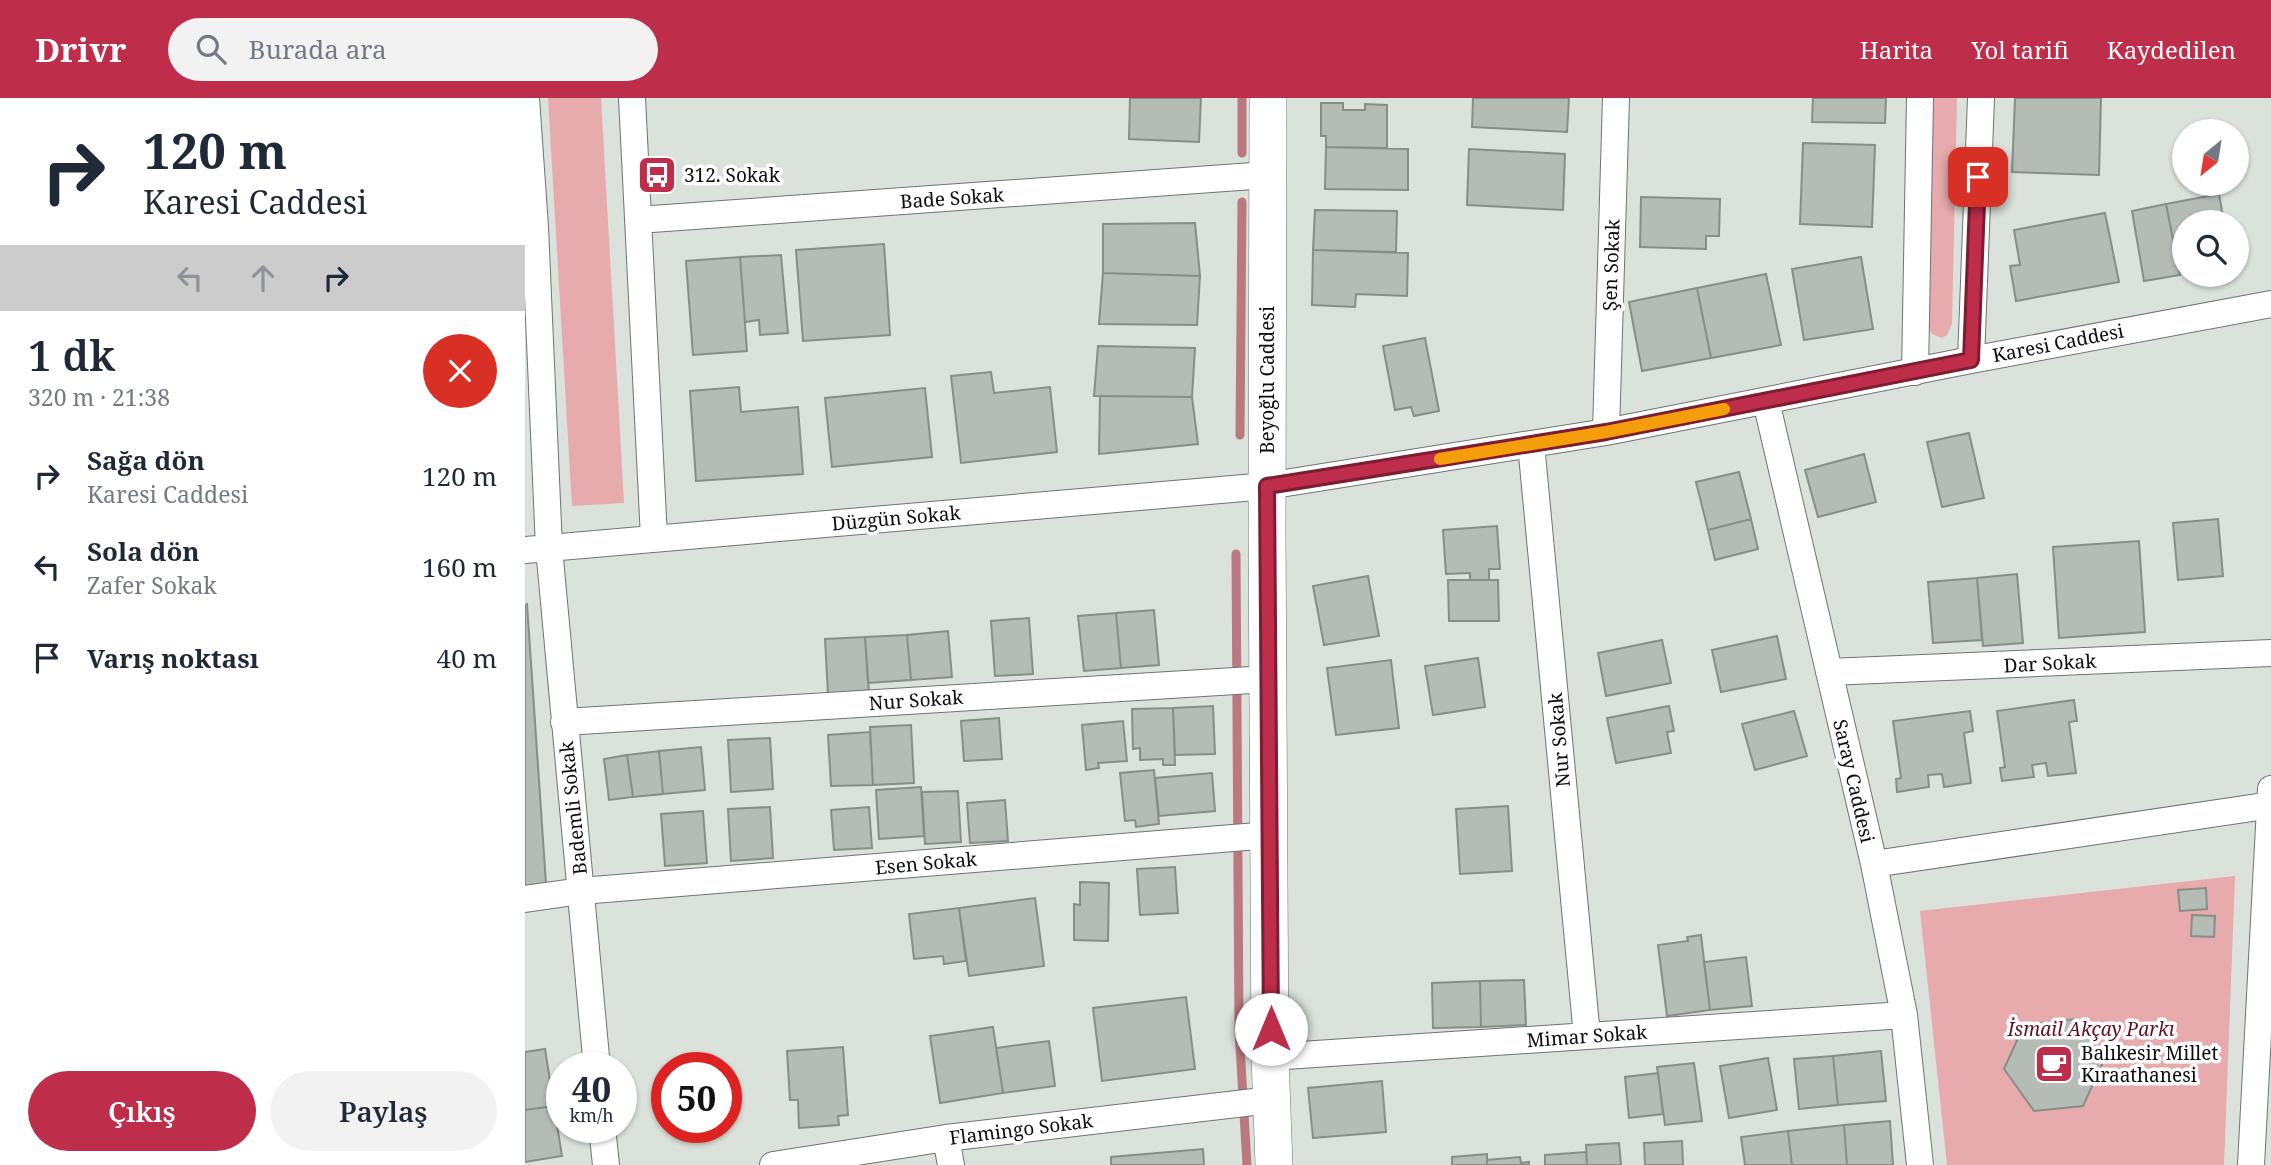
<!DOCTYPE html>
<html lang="tr">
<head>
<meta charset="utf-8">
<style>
	body { margin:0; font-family:"Noto Serif",serif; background:#f2f2f3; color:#1f2937; height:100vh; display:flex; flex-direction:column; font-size:26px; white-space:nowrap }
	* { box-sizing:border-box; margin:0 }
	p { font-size:23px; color:#747a83 }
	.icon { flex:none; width:38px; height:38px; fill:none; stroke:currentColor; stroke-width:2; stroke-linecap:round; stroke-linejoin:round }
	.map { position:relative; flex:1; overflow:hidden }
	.side { display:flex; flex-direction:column; background:#fff; width:525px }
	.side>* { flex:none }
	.hud { background:#fff; color:#1f2937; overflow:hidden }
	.needle { width:46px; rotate:210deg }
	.buttons { position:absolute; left:1647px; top:21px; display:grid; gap:14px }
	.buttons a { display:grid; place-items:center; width:77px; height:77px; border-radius:50%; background:#fff; box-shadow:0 2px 5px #0004; font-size:35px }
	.speed { position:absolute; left:21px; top:954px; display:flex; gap:14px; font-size:35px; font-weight:700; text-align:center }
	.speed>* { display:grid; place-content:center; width:91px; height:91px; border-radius:50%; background:#fff; box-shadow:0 2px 5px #0004; line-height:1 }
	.speed small { font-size:18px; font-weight:400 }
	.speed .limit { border:10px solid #d22; background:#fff; color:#111 }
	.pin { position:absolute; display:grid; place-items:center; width:60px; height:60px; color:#fff; margin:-30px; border-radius:14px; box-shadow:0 4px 10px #0006 }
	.me { position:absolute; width:77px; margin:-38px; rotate:0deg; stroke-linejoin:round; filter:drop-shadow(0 0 5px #0008) }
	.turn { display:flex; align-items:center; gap:24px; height:147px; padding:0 28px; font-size:32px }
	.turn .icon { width:91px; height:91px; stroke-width:2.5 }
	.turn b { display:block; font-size:49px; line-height:60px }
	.lanes { display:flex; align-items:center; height:66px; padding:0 28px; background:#0003; justify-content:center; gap:35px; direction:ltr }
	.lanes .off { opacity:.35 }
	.round { display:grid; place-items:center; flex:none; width:74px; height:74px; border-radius:37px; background:#f2f2f3 }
	.headline { display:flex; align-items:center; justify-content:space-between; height:119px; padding:0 28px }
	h1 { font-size:42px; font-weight:600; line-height:52px }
	.primary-button { display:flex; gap:14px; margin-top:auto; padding:14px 28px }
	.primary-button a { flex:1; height:80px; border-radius:42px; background:#be2d4a; color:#fff; font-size:28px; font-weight:600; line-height:80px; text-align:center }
	.primary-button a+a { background:#f2f2f3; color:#1f2937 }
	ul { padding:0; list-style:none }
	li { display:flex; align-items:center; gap:21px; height:91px; padding:0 28px }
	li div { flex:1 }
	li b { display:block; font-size:26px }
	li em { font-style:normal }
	header { display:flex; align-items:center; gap:42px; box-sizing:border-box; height:98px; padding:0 35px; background:#be2d4a; color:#fff }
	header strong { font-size:33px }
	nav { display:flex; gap:38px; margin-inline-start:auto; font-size:24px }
	.search { width:490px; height:63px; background:#f2f2f3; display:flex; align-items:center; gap:18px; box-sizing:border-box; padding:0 24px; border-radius:38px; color:#747a83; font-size:26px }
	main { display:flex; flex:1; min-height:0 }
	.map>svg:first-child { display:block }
	.green { fill:#e7aaad }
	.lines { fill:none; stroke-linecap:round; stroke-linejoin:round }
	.stream { stroke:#ba797e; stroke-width:9 }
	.building { fill:#b5bcb6; stroke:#878e88; stroke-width:2 }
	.minor-casing { stroke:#6e756f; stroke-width:28 }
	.secondary-casing { stroke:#6e756f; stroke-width:38 }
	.minor { stroke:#fff; stroke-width:26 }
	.secondary { stroke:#fff; stroke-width:37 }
	.route-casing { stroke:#7c1d30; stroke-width:18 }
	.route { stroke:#be2d4a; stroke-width:12 }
	.slow { stroke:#f59e0b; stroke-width:12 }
	.labels { text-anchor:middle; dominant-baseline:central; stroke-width:7; stroke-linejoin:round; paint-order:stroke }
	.poi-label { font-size:19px; fill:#0a0d0b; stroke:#fff; text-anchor:start }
	.street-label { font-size:19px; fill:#0a0d0b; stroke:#fff }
	.park-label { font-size:19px; font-style:italic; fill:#5f1020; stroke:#fff }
</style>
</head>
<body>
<header>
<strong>Drivr</strong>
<div class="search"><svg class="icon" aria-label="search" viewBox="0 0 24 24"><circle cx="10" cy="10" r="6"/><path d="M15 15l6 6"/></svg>Burada ara</div>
<nav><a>Harita</a><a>Yol tarifi</a><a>Kaydedilen</a></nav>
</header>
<main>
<section class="side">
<div class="hud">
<div class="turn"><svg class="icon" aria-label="right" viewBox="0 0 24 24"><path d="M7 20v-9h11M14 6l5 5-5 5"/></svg><div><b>120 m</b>Karesi Caddesi</div></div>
<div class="lanes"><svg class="icon off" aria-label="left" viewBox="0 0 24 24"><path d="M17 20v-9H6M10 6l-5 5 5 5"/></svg><svg class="icon off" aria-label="ahead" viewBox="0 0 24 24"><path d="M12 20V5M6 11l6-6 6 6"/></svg><svg class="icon" aria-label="right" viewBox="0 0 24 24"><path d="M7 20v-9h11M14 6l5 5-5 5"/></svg></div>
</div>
<div class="headline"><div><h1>1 dk</h1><p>320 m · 21:38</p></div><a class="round" style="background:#d93025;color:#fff"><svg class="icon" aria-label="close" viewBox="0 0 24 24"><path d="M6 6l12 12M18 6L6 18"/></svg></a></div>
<ul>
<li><svg class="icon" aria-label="right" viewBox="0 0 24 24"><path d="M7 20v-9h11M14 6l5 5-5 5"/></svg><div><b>Sağa dön</b><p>Karesi Caddesi</p></div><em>120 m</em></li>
<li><svg class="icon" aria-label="left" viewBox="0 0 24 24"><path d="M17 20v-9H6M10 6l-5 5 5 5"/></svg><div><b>Sola dön</b><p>Zafer Sokak</p></div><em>160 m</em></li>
<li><svg class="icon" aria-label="arrive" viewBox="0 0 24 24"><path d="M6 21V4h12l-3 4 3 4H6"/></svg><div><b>Varış noktası</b></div><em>40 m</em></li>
</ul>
<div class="primary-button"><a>Çıkış</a><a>Paylaş</a></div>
</section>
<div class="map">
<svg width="1746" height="1067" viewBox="0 0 1746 1067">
	<rect width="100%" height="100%" fill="#dae2db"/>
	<path class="green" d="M 23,0 L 76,0 L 99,405 L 47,408 Z
		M 1407,0 L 1432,0 L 1427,226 L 1422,237 L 1417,240 L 1407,236 L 1402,227 Z
		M 1710,778 L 1699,1067 L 1422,1067 L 1395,813 Z"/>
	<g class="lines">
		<path class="stream" d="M 717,55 L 717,0
			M 715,337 L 717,104
			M 711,456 L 714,931 L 722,1067"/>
	</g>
	<path class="building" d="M 605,0 L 676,0 L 674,44 L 604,41 Z
		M 948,0 L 1044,0 L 1042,34 L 947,29 Z
		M 1288,0 L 1361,0 L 1360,25 L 1287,24 Z
		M 1490,0 L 1576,0 L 1574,77 L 1487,74 Z
		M 796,5 L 818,5 L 818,12 L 840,12 L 840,6 L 862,7 L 862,50 L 801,49 L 801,38 L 796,38 Z
		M 1278,45 L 1350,47 L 1347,129 L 1275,126 Z
		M 801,49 L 883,51 L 883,92 L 800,91 Z
		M 944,51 L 1040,56 L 1038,112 L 942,107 Z
		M 1694,96 L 1699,124 L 1659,124 L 1659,170 L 1654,171 L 1641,106 Z
		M 1116,99 L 1195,101 L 1194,138 L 1181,138 L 1181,151 L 1115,149 Z
		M 1641,106 L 1655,177 L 1619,183 L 1607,113 Z
		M 790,112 L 872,113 L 871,154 L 788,152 Z
		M 1580,115 L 1594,184 L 1491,203 L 1485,168 L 1495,167 L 1489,132 Z
		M 670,125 L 675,178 L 578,175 L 578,126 Z
		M 359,146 L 365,237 L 278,243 L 271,152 Z
		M 788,152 L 883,155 L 882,198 L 831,196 L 830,209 L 787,207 Z
		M 256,157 L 263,235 L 235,237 L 234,222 L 220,224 L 215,159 Z
		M 215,159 L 222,253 L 168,257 L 161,163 Z
		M 1336,159 L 1348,231 L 1279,242 L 1267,171 Z
		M 578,175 L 675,178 L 672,227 L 574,226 Z
		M 1241,176 L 1256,247 L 1186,260 L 1172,190 Z
		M 1172,190 L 1186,260 L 1117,273 L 1104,204 Z
		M 900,240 L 914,313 L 889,318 L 886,309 L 870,312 L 858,248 Z
		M 573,248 L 670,250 L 667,299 L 569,298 Z
		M 466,274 L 469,295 L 525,289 L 532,354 L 436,365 L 426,278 Z
		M 214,289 L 216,314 L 273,309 L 278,376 L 171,383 L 165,293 Z
		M 400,290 L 407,359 L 307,369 L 300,300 Z
		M 575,298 L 667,299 L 673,346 L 574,356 Z
		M 1444,335 L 1459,400 L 1417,409 L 1402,344 Z
		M 1339,356 L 1351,404 L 1293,419 L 1280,372 Z
		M 1214,374 L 1226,421 L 1183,432 L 1171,384 Z
		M 1226,421 L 1233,451 L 1190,462 L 1183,432 Z
		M 1693,421 L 1698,478 L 1653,482 L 1648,425 Z
		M 972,428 L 975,471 L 964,471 L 964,482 L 945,482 L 945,475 L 921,476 L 918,432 Z
		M 1614,443 L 1620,534 L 1534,540 L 1528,449 Z
		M 1492,476 L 1498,545 L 1458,548 L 1452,480 Z
		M 843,478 L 854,538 L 799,547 L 788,488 Z
		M 1452,480 L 1457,542 L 1408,545 L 1403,484 Z
		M 923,482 L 973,482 L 974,523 L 924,523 Z
		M 2,506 L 21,786 L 0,789 L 0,507 Z
		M 629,512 L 634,567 L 596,570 L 591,515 Z
		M 591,515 L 596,570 L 559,573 L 553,518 Z
		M 504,520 L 508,576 L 470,578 L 466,523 Z
		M 423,533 L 427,579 L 386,582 L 382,537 Z
		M 382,537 L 386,582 L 343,585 L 340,539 Z
		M 1252,538 L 1261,581 L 1196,594 L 1187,552 Z
		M 340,539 L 344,594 L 303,596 L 300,541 Z
		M 1137,542 L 1146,585 L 1081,598 L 1073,555 Z
		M 953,560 L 960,609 L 908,617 L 900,568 Z
		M 866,562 L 874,630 L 811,637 L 802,570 Z
		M 1549,602 L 1552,623 L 1544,624 L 1551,675 L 1523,678 L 1521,665 L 1507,667 L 1509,679 L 1477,683 L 1475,670 L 1480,669 L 1472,613 Z
		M 688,608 L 690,656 L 650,657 L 648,610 Z
		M 1144,608 L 1149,633 L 1142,634 L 1146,655 L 1091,665 L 1082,620 Z
		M 648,610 L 650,667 L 638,667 L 638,661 L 615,662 L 615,650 L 608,651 L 607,611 Z
		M 1269,613 L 1282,658 L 1230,672 L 1217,626 Z
		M 1445,613 L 1448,633 L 1439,635 L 1446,685 L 1419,689 L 1417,676 L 1403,677 L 1404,689 L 1372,694 L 1371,681 L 1376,680 L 1368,623 Z
		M 474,620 L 477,661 L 439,663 L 436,623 Z
		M 598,623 L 602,663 L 573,665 L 574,670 L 561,672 L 557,627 Z
		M 386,627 L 389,685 L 348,687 L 345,629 Z
		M 345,634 L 348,687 L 306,688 L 303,637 Z
		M 245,640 L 248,691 L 206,694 L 203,642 Z
		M 176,649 L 180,692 L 138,696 L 134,653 Z
		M 134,653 L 138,696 L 108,699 L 102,657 Z
		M 102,657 L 108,699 L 84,702 L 79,661 Z
		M 629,672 L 634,726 L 611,729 L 610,722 L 600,723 L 595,675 Z
		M 687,675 L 690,713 L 634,718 L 630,680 Z
		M 396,689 L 399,738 L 354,741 L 351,692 Z
		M 433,693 L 436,744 L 400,746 L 397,694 Z
		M 480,702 L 483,743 L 445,745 L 442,705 Z
		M 983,708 L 987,773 L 935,776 L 931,711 Z
		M 245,709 L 248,760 L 206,763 L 203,711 Z
		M 344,709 L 347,750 L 309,752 L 306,712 Z
		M 178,713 L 182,765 L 140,768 L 136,716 Z
		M 650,769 L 653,815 L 615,817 L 612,771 Z
		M 555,784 L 584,785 L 583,843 L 549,842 L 549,806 L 555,807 Z
		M 1681,790 L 1682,811 L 1655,813 L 1653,792 Z
		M 510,800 L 519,868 L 444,878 L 434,810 Z
		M 434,810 L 441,863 L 419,866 L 418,858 L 389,861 L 384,816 Z
		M 1667,817 L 1690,818 L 1689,839 L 1666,838 Z
		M 1176,837 L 1185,912 L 1142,918 L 1133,847 L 1163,843 L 1162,839 Z
		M 1221,859 L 1227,908 L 1185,912 L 1179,864 Z
		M 999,882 L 1001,927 L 956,929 L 955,883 Z
		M 955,883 L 956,929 L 908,930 L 907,885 Z
		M 661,899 L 670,971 L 577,983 L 568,910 Z
		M 1550,921 L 1579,962 L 1558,1008 L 1509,1013 L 1479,971 L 1499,927 Z
		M 468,929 L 478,995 L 415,1005 L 405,938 Z
		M 524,943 L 530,988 L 478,995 L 471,950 Z
		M 318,949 L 323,1017 L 313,1018 L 314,1027 L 274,1030 L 273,1002 L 265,1002 L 262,953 Z
		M 20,951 L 29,1008 L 0,1012 L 0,954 Z
		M 1356,953 L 1361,1003 L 1313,1007 L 1308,958 Z
		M 1308,958 L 1313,1007 L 1274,1011 L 1269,961 Z
		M 1243,960 L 1252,1012 L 1204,1020 L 1195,968 Z
		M 1169,965 L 1177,1023 L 1140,1027 L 1132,969 Z
		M 1133,975 L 1138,1016 L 1104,1020 L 1100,979 Z
		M 857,983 L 861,1034 L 788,1040 L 783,990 Z
		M 29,1008 L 37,1058 L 0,1064 L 0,1012 Z
		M 1365,1023 L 1368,1067 L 1322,1067 L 1319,1027 Z
		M 1319,1027 L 1322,1067 L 1267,1067 L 1263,1033 Z
		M 1263,1033 L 1267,1067 L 1220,1067 L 1216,1039 Z
		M 1157,1043 L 1158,1067 L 1120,1067 L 1119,1045 Z
		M 1094,1045 L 1096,1067 L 1062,1067 L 1061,1047 Z
		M 678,1051 L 679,1067 L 586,1067 L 586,1059 Z
		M 1061,1054 L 1062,1067 L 1020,1067 L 1020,1057 Z
		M 962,1056 L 962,1067 L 927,1067 L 927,1059 Z
		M 995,1059 L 996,1065 L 1004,1064 L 1004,1067 L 962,1067 L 962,1062 Z"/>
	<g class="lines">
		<g class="minor-casing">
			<path id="minor" d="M 1,0 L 10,129 L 24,450 L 72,970
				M 107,0 L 129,440
				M 113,122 L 742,77
				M 1446,262 L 1456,0
				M 1390,274 L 1395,0
				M 1241,303 L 1349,766 L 1379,917 L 1395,1067
				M 1081,334 L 1091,0
				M 1006,346 L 1062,938
				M 0,452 L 742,388 L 1081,334 L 1446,262 L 1746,206
				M 1304,574 L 1746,555
				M 39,624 L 743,581
				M 1349,766 L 1746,707
				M 0,801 L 56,793 L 745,737
				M 745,959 L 1379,917
				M 77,1029 L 81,1067
				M 421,1040 L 426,1067
				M 248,1067 L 421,1040 L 746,1002
				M 1726,1067 L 1746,691"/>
		</g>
		<g class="secondary-casing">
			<path id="secondary" d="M 743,0 L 742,432 L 745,959 L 749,1067"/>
		</g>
		<use href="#minor" class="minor"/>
		<use href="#secondary" class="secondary"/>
	</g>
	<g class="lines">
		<g class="route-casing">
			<path id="route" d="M 746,931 L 742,388 L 1081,334 L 1446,262 L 1453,79"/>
		</g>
		<use href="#route" class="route"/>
		<path class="slow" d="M 915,361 L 1081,334 L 1199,311"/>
	</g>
	<defs>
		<g id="bus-square" transform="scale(2.0125)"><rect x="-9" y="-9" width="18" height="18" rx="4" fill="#be2d4a" stroke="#fff"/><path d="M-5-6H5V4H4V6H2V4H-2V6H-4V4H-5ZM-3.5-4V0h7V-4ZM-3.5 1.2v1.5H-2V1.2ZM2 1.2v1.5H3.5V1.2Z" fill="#fff"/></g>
		<g id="cafe-square" transform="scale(2.0125)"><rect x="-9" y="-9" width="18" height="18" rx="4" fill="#be2d4a" stroke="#fff"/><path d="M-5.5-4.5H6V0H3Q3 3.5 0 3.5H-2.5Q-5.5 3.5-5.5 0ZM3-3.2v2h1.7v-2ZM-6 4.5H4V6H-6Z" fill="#fff"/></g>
	</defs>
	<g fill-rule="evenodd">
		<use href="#bus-square" x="132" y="77"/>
		<use href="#cafe-square" x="1529" y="966"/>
	</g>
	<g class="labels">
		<g class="poi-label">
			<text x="159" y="77">312. Sokak</text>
			<text x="1556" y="955">Balıkesir Millet<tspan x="1556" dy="22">Kıraathanesi</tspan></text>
		</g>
		<g class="street-label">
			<text transform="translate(427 100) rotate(-4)">Bade Sokak</text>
			<text transform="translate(1086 167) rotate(-88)">Şen Sokak</text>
			<text transform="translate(1533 245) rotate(-11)">Karesi Caddesi</text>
			<text transform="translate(742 282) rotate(-90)">Beyoğlu Caddesi</text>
			<text transform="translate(371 420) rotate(-5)">Düzgün Sokak</text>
			<text transform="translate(1525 565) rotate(-3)">Dar Sokak</text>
			<text transform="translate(391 602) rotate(-4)">Nur Sokak</text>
			<text transform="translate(1034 642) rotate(-95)">Nur Sokak</text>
			<text transform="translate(1329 683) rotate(77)">Saray Caddesi</text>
			<text transform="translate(48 710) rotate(-96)">Bademli Sokak</text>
			<text transform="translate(401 765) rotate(-5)">Esen Sokak</text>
			<text transform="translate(1062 938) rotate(-4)">Mimar Sokak</text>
			<text transform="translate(496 1031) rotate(-7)">Flamingo Sokak</text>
		</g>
		<g class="park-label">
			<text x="1566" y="931">İsmail Akçay Parkı</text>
		</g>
	</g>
</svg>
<div class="buttons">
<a><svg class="needle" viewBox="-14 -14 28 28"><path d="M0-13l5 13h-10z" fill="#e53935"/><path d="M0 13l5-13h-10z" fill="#747a83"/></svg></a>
<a><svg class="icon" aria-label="search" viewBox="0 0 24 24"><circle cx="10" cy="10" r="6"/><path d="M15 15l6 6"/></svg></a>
</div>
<div class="speed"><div>40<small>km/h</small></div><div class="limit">50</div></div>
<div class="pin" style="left:1453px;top:79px;background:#d93025"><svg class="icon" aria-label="arrive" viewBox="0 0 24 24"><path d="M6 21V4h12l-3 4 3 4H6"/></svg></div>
<svg class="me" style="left:746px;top:931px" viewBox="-20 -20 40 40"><circle r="19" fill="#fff"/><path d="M0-13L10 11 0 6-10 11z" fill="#be2d4a"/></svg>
</div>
</main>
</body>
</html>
